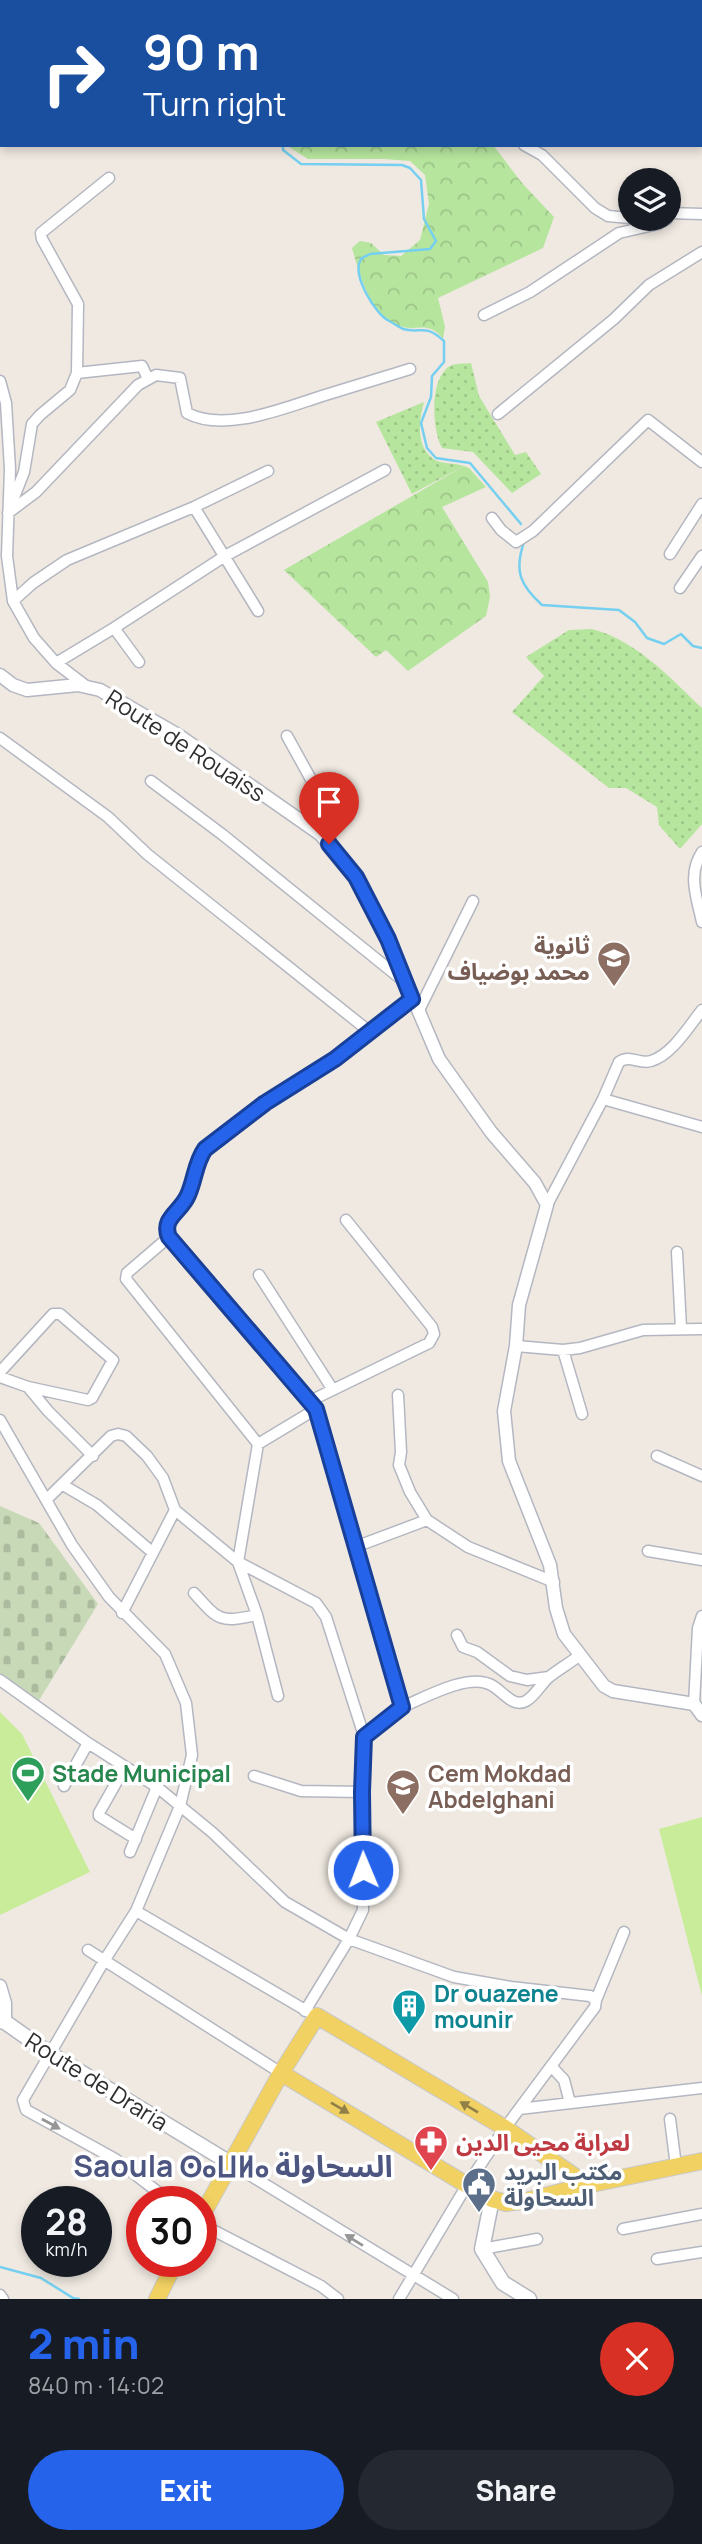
<!DOCTYPE html>
<html lang="en">
<head>
<meta charset="utf-8">
<style>
	body { margin:0; font-family:Manrope,"Noto Sans Arabic","Noto Sans Tifinagh",sans-serif; background:#242831; color:#f1f3f6; height:100vh; display:flex; flex-direction:column; font-size:26px; white-space:nowrap }
	* { box-sizing:border-box; margin:0 }
	p { font-size:23px; color:#9ea1a6 }
	.icon { flex:none; width:38px; height:38px; fill:none; stroke:currentColor; stroke-width:2; stroke-linecap:round; stroke-linejoin:round }
	.map { position:relative; height:2299px; overflow:hidden }
	.side { display:flex; flex-direction:column; background:#171b24; flex:1 }
	.side>* { flex:none }
	.guide { position:absolute; left:0px; top:0px; width:704px; height:147px; box-shadow:0 4px 10px #0003; background:#1a4fa0; color:#fff; overflow:hidden }
	.tools { position:absolute; left:618px; top:168px; display:grid; gap:14px }
	.tools a { display:grid; place-items:center; width:63px; height:63px; border-radius:50%; background:#171b24; box-shadow:0 4px 10px #0003; font-size:35px }
	.speed { position:absolute; left:21px; top:2186px; display:flex; gap:14px; font-size:35px; font-weight:700; text-align:center }
	.speed>* { display:grid; place-content:center; width:91px; height:91px; border-radius:50%; background:#171b24; box-shadow:0 4px 10px #0003; line-height:1 }
	.speed small { font-size:18px; font-weight:400 }
	.speed .limit { border:10px solid #d22; background:#fff; color:#111 }
	.pin { position:absolute; display:grid; place-items:center; width:60px; height:60px; color:#fff; margin:-72px -30px; border-radius:50% 50% 50% 0; rotate:-45deg; box-shadow:0 0 7px #0007 }
	.pin .icon { rotate:45deg }
	.me { position:absolute; width:77px; margin:-38px; rotate:359deg; stroke-linejoin:round; filter:drop-shadow(0 0 5px #0008) }
	.turn { display:flex; align-items:center; gap:24px; height:147px; padding:0 28px; font-size:32px }
	.turn .icon { width:91px; height:91px; stroke-width:2.5 }
	.turn b { display:block; font-size:49px; line-height:60px }
	.round { display:grid; place-items:center; flex:none; width:74px; height:74px; border-radius:37px; background:#242831 }
	.overview { display:flex; align-items:center; justify-content:space-between; height:119px; padding:0 28px }
	h1 { font-size:42px; font-weight:800; line-height:52px; color:#2563eb }
	.primary-button { display:flex; gap:14px; margin-top:auto; padding:14px 28px }
	.primary-button a { flex:1; height:80px; border-radius:42px; background:#2563eb; color:#fff; font-size:28px; font-weight:800; line-height:80px; text-align:center }
	.primary-button a+a { background:#242831; color:#f1f3f6 }
	.map>svg:first-child { display:block }
	.grass { fill:url(#grass-dots) }
	.forest { fill:url(#forest-crowns) }
	.cemetery { fill:url(#cemetery-stones) }
	.pitch { fill:#c9ec9a }
	.lines { fill:none; stroke-linecap:round; stroke-linejoin:round }
	.stream { stroke:#75cff0; stroke-width:2.5 }
	.minor-casing { stroke:#b4b7c1; stroke-width:13 }
	.tertiary-casing { stroke:#b4b7c1; stroke-width:15 }
	.secondary-casing { stroke:#b4b7c1; stroke-width:17 }
	.primary-casing { stroke:#c9c9c9; stroke-width:18 }
	.minor { stroke:#fff; stroke-width:10 }
	.tertiary { stroke:#fff; stroke-width:12 }
	.secondary { stroke:#fff; stroke-width:14 }
	.primary { stroke:#f2d163; stroke-width:16 }
	.oneway { fill:#908048 }
	.oneway2 { fill:#969696 }
	.route-casing { stroke:#184099; stroke-width:18 }
	.route { stroke:#2563eb; stroke-width:12 }
	.labels { text-anchor:middle; dominant-baseline:central; stroke-width:7; stroke-linejoin:round; paint-order:stroke }
	.street-label { font-size:23px; fill:#2e2e2e; stroke:#fff }
	.education-label { font-size:23px; font-weight:bold; fill:#785e54; stroke:#fff; text-anchor:end }
	.leisure-label { font-size:23px; font-weight:bold; fill:#27864d; stroke:#fff; text-anchor:start }
	.culture-label { font-size:23px; font-weight:bold; fill:#0d838f; stroke:#fff; text-anchor:start }
	.health-label { font-size:23px; font-weight:bold; fill:#be3a42; stroke:#fff; text-anchor:start }
	.service-label { font-size:23px; font-weight:bold; fill:#4e5e75; stroke:#fff; text-anchor:start }
	.district-label { font-size:30px; font-weight:bold; fill:#4d5680; stroke:#fff }
</style>
</head>
<body>
<div class="map">
<svg width="702" height="2299" viewBox="0 0 702 2299">
	<defs>
		<pattern id="grass-dots" width="8" height="8" patternUnits="userSpaceOnUse" patternTransform="scale(1.75)"><rect width="8" height="8" fill="#b6e59e"/><path d="M2 2h.1M6 6h.1" fill="none" stroke="#9dc588" stroke-width="1.8" stroke-linecap="round"/></pattern>
		<pattern id="forest-crowns" width="20" height="18" patternUnits="userSpaceOnUse" patternTransform="scale(1.75)"><rect width="20" height="18" fill="#b6e59e"/><path d="M2 6a3 3 0 1 1 6 0M12 15a3 3 0 1 1 6 0" fill="none" stroke="#9dc588"/></pattern>
		<pattern id="cemetery-stones" width="16" height="16" patternUnits="userSpaceOnUse" patternTransform="scale(1.75)"><rect width="16" height="16" fill="#c8d9b8"/><path d="M2 7V4a2 2 0 0 1 4 0v3zM10 15v-3a2 2 0 0 1 4 0v3z" fill="#acbb9e"/></pattern>
	</defs>
	<rect width="100%" height="100%" fill="#efe9e1"/>
	<path class="grass" d="M 471,363 L 479,396 L 515,455 L 526,452 L 541,474 L 512,493 L 473,452 L 442,448 C 432,430 429,378 450,366 C 455,363 465,364 471,363 Z
		M 424,402 C 419,420 415,448 435,460 C 442,464 455,463 464,466 L 412,494 L 376,422 Z
		M 592,629 C 637,641 669,677 702,708 L 702,824 L 680,849 L 659,825 L 657,807 L 626,788 L 609,788 L 512,712 L 544,676 L 526,657 L 569,630 Z"/>
	<path class="forest" d="M 286,145 L 493,145 L 522,183 L 554,217 L 543,248 L 438,298 L 445,327 L 443,338 C 426,321 421,331 403,327 C 371,320 360,275 352,248 L 360,241 L 371,243 L 384,255 L 401,256 L 420,240 L 429,204 L 425,175 L 410,161 L 384,159 L 308,159 Z
		M 464,466 L 469,468 L 486,487 L 442,507 L 488,582 L 490,597 L 486,616 L 408,671 L 386,650 L 376,657 L 284,570 Z"/>
	<path class="cemetery" d="M 0,1506 L 39,1523 L 98,1604 L 38,1702 L 0,1673 Z"/>
	<path class="pitch" d="M 0,1712 L 22,1734 L 90,1872 L 0,1915 Z
		M 702,1817 L 702,1996 L 659,1829 Z"/>
	<g class="lines">
		<path class="stream" d="M 423,2 L 424,0
			M 283,145 L 283,150 L 301,164 L 402,165 L 410,168 L 421,180 L 424,219 L 436,241 L 430,249 L 370,254 C 368,255 363,257 361,259 C 351,274 375,314 389,321 C 393,323 399,327 403,329 C 422,334 424,323 444,341 L 444,362 L 432,376 L 431,397 L 421,423 L 427,448 L 436,458 L 470,463 L 521,524
			M 524,542 C 514,571 520,585 542,605 L 619,610 L 635,622 L 647,638 L 664,644 L 681,634 L 693,646 L 702,648
			M 0,2267 L 41,2278 L 73,2298 L 79,2299"/>
		<g class="minor-casing">
			<path id="minor" d="M 524,145 L 542,155 L 595,208 L 608,216 L 630,218
				M 109,178 L 41,233 L 42,239 L 78,304 L 77,373 L 70,390 L 40,415 L 32,424 L 24,472 L 8,513 L 36,492 L 138,385 L 156,375 L 180,378 L 187,413 C 225,433 284,408 322,396 C 352,387 381,378 410,369
				M 668,213 L 702,214
				M 484,315 L 530,292 L 619,233 L 658,224 L 667,219
				M 77,373 L 142,366 L 148,379
				M 0,381 L 6,403 L 10,469 L 7,556 L 13,601 L 34,638 L 56,663 L 86,686
				M 498,414 L 614,319 L 649,285 L 702,252
				M 194,507 L 258,611
				M 492,518 L 501,530 L 516,542 L 533,531 L 648,420 L 702,462
				M 670,554 L 702,504
				M 680,588 L 702,556
				M 13,601 L 33,583 L 67,560 L 194,507 L 268,471
				M 114,628 L 139,662
				M 56,663 L 114,628 L 225,556 L 385,470
				M 287,736 L 329,812 L 332,825 L 329,844
				M 0,738 L 108,817 L 147,854 L 370,1032
				M 151,781 L 223,835 L 406,983
				M 702,852 C 687,875 697,898 702,922
				M 418,1012 L 473,901
				M 603,1099 L 702,1127
				M 547,1205 L 603,1099 L 619,1062 C 630,1054 640,1065 651,1061 C 672,1055 689,1026 702,1010
				M 169,1237 L 127,1273 L 126,1279 L 258,1444 L 238,1562 L 316,1603 L 326,1617 L 364,1736 L 402,1707 L 316,1409 L 169,1237 C 161,1218 181,1212 188,1196 C 195,1180 195,1163 205,1149 L 265,1103 L 335,1059 L 412,999
				M 677,1252 L 681,1328
				M 259,1275 L 333,1390
				M 516,1346 L 563,1350 L 580,1348 L 643,1330 L 702,1329
				M 563,1350 L 582,1414
				M 0,1372 L 53,1314 L 60,1314 L 113,1360 L 92,1398 L 88,1400 L 28,1387 L 0,1377
				M 28,1387 L 48,1411 L 93,1456
				M 398,1395 L 401,1452 L 399,1465 L 410,1492 L 427,1520
				M 310,1401 L 429,1343 L 434,1334 L 432,1327 L 346,1220
				M 0,1420 L 72,1545 L 109,1597 L 165,1654 L 186,1703 L 192,1755 L 180,1806 L 136,1911 L 104,1961 L 23,2100 L 26,2110 L 115,2159 L 171,2202
				M 258,1444 L 316,1409
				M 657,1456 L 702,1476
				M 63,1485 L 97,1505 L 152,1552
				M 47,1499 L 111,1436 L 118,1434 L 126,1436 L 147,1456 L 163,1478 L 175,1510 L 238,1562 L 257,1615 L 278,1696
				M 355,1547 L 427,1520 L 468,1547 L 554,1582
				M 648,1551 L 702,1560
				M 194,1593 C 219,1621 220,1623 257,1615
				M 122,1613 L 175,1510
				M 457,1635 L 463,1647 L 477,1652 L 510,1676 L 527,1680 L 549,1677
				M 0,1680 L 88,1743 L 157,1787 L 213,1833 L 285,1902 L 349,1939 L 454,1977 L 511,1987 L 590,1996 L 596,2000 L 595,2007 L 505,2128 L 467,2185 L 399,2299
				M 694,1704 L 698,1628 L 702,1616
				M 402,1707 C 424,1698 466,1674 489,1684 C 501,1688 512,1709 526,1701 C 535,1696 541,1684 549,1677 C 559,1669 570,1663 580,1655
				M 125,1767 L 99,1813 L 99,1816 L 136,1839
				M 254,1776 L 301,1791 L 362,1792
				M 64,1786 L 88,1743
				M 130,1852 L 157,1787
				M 136,1911 L 312,2014
				M 88,1950 L 281,2073
				M 596,2000 L 624,1932
				M 305,2011 L 349,1939 L 363,1910 L 362,1792 L 364,1736
				M 551,2066 L 564,2080 L 570,2103
				M 519,2109 L 702,2088
				M 670,2119 L 676,2166
				M 230,2163 L 453,2299
				M 201,2224 L 321,2286 L 338,2299
				M 623,2229 L 702,2214
				M 482,2249 L 537,2239
				M 657,2259 L 702,2252
				M 0,2295 L 3,2299"/>
		</g>
		<g class="tertiary-casing">
			<path id="tertiary" d="M 0,675 L 13,685 L 27,690 L 78,685 L 100,690 L 178,735 L 320,834 L 356,877 L 388,939 L 439,1059 L 491,1132 L 535,1183 L 547,1205 L 519,1305 L 516,1346 L 504,1411 L 509,1461 L 550,1565 L 556,1608 L 564,1634 L 604,1686 L 613,1691 L 694,1704 L 702,1715
				M 0,1986 L 5,2003 L 5,2022"/>
		</g>
		<g class="secondary-casing">
			<path id="secondary" d="M 0,2021 L 5,2022 L 49,2053 L 230,2163
				M 492,2199 L 482,2249 L 503,2283 L 529,2299"/>
		</g>
		<g class="primary-casing">
			<path id="primary" d="M 281,2073 L 467,2185 L 492,2199 L 506,2203 L 526,2201 L 587,2185 L 702,2161
				M 201,2217 L 281,2073 L 317,2016 L 505,2128 L 587,2185
				M 157,2299 L 176,2261"/>
		</g>
		<use href="#minor" class="minor"/>
		<use href="#tertiary" class="tertiary"/>
		<use href="#secondary" class="secondary"/>
		<use href="#primary" class="primary"/>
	</g>
	<defs><path id="oneway-solid" d="M-6-.8H1V-3.2L6.5 0L1 3.2V.8H-6Z" transform="scale(1.75)"/></defs>
	<g class="oneway">
		<use href="#oneway-solid" transform="translate(469 2107) rotate(-149)"/>
		<use href="#oneway-solid" transform="translate(340 2108) rotate(31)"/>
	</g>
	<g class="oneway2">
		<use href="#oneway-solid" transform="translate(51 2124) rotate(29)"/>
		<use href="#oneway-solid" transform="translate(354 2240) rotate(-148)"/>
	</g>
	<g class="lines">
		<g class="route-casing">
			<path id="route" d="M 329,844 L 356,877 L 388,939 L 412,999 L 335,1059 L 265,1103 L 205,1149 C 195,1163 195,1180 188,1195 C 181,1212 161,1218 169,1237 L 316,1409 L 402,1707 L 364,1737 L 362,1792 L 363,1870"/>
		</g>
		<use href="#route" class="route"/>
	</g>
	<defs>
		<g id="school-pin" transform="scale(1.75)"><path d="M0 17L-7.5 6A9.5 9.5 0 1 1 7.5 6Z" fill="#8d6e63" stroke="#fff"/><path d="M0-5L7-2L0 1L-7-2ZM-4 1L0 2.5L4 1V4Q0 6-4 4Z" fill="#fff"/></g>
		<g id="stadium-pin" transform="scale(1.75)"><path d="M0 17L-7.5 6A9.5 9.5 0 1 1 7.5 6Z" fill="#2e9e5b" stroke="#fff"/><path d="M0-5a6.5 5 0 1 0 0 10a6.5 5 0 1 0 0-10ZM-3.5-1.8h7v3.6h-7Z" fill="#fff"/></g>
		<g id="building-pin" transform="scale(1.75)"><path d="M0 17L-7.5 6A9.5 9.5 0 1 1 7.5 6Z" fill="#0f9aa8" stroke="#fff"/><path d="M-4-6H4V6H1V3H-1V6H-4ZM-2.5-4.3h1.7v1.8h-1.7ZM.8-4.3h1.7v1.8H.8ZM-2.5-1h1.7V.8h-1.7ZM.8-1h1.7V.8H.8Z" fill="#fff"/></g>
		<g id="pharmacy-pin" transform="scale(1.75)"><path d="M0 17L-7.5 6A9.5 9.5 0 1 1 7.5 6Z" fill="#e0444e" stroke="#fff"/><path d="M-2-6h4v4h4v4h-4v4h-4v-4h-4v-4h4Z" fill="#fff"/></g>
		<g id="civic-pin" transform="scale(1.75)"><path d="M0 17L-7.5 6A9.5 9.5 0 1 1 7.5 6Z" fill="#5c6f8a" stroke="#fff"/><path d="M-.6-6.5H3V-4.5H.6V-3L4-1V1h2V6H-6V1h2V-1L-.6-3ZM-1.2 2.5V6h2.4V2.5Z" fill="#fff"/></g>
	</defs>
	<g fill-rule="evenodd">
		<use href="#school-pin" x="614" y="958"/>
		<use href="#stadium-pin" x="28" y="1773"/>
		<use href="#school-pin" x="403" y="1786"/>
		<use href="#building-pin" x="409" y="2006"/>
		<use href="#pharmacy-pin" x="431" y="2142"/>
		<use href="#civic-pin" x="479" y="2184"/>
	</g>
	<g class="labels">
		<g class="street-label">
			<text transform="translate(186 745) rotate(33)">Route de Rouaiss</text>
			<text transform="translate(97 2081) rotate(32)">Route de Draria</text>
		</g>
		<g class="education-label">
			<text x="590" y="945">ثانوية<tspan x="590" dy="26">محمد بوضياف</tspan></text>
			<text x="428" y="1773" text-anchor="start">Cem Mokdad<tspan x="428" dy="26">Abdelghani</tspan></text>
		</g>
		<g class="leisure-label">
			<text x="52" y="1773">Stade Municipal</text>
		</g>
		<g class="culture-label">
			<text x="434" y="1993">Dr ouazene<tspan x="434" dy="26">mounir</tspan></text>
		</g>
		<g class="health-label">
			<text x="456" y="2142">لعرابة محيى الدين</text>
		</g>
		<g class="service-label">
			<text x="504" y="2171">مكتب البريد<tspan x="504" dy="26">السحاولة</tspan></text>
		</g>
		<g class="district-label">
			<text x="233" y="2165">Saoula ⵙⴰⵡⵍⴰ السحاولة</text>
		</g>
	</g>
</svg>
<div class="tools">
<a><svg class="icon" aria-label="layers" viewBox="0 0 24 24"><path d="M12 4l9 5-9 5-9-5zM3 14l9 5 9-5"/></svg></a>
</div>
<div class="speed"><div>28<small>km/h</small></div><div class="limit">30</div></div>
<div class="pin" style="left:329px;top:844px;background:#d93025"><svg class="icon" aria-label="arrive" viewBox="0 0 24 24"><path d="M6 21V4h12l-3 4 3 4H6"/></svg></div>
<svg class="me" style="left:363px;top:1870px" viewBox="-20 -20 40 40"><circle r="17" fill="#2563eb" stroke="#fff" stroke-width="3"/><path d="M0-11L8 9 0 5-8 9z" fill="#fff"/></svg>
<div class="guide">
<div class="turn"><svg class="icon" aria-label="right" viewBox="0 0 24 24"><path d="M7 20v-9h11M14 6l5 5-5 5"/></svg><div><b>90 m</b>Turn right</div></div>
</div>
</div>
<section class="side">
<div class="overview"><div><h1>2 min</h1><p>840 m · 14:02</p></div><a class="round" style="background:#d93025;color:#fff"><svg class="icon" aria-label="close" viewBox="0 0 24 24"><path d="M6 6l12 12M18 6L6 18"/></svg></a></div>
<div class="primary-button"><a>Exit</a><a>Share</a></div>
</section>
</body>
</html>
